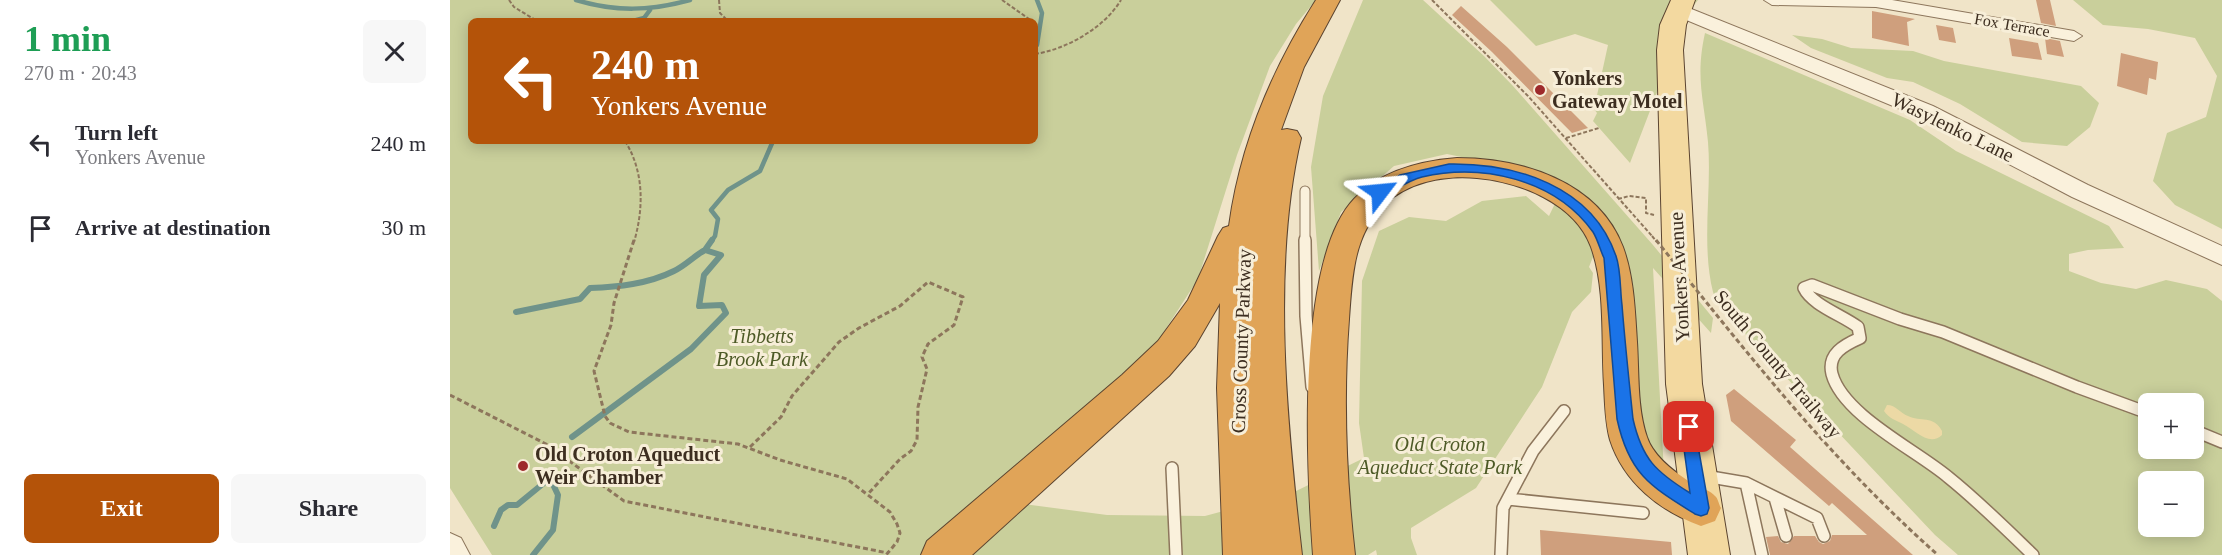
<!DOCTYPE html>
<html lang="en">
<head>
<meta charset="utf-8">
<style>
	body { margin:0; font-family:Georgia,serif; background:#f7f7f7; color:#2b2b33; height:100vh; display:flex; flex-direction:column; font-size:22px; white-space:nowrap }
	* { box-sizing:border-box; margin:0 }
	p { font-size:20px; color:#7c7c81 }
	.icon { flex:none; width:33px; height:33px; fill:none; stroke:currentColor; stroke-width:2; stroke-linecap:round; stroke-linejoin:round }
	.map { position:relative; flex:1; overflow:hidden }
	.side { display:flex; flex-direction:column; background:#fff; width:450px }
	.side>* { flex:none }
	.banner { position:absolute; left:18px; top:18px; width:570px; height:126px; border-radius:9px; box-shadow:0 3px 15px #0003; background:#b45309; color:#fff; overflow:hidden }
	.buttons { position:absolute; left:1688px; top:393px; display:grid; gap:12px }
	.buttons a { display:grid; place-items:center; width:66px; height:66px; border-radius:9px; background:#fff; box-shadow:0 3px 15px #0003; font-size:30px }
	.pin { position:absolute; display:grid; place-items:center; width:51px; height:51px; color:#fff; margin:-26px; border-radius:12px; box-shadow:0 3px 9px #0006 }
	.me { position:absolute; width:66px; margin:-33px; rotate:61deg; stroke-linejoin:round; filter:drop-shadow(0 0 4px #0008) }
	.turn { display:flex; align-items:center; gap:21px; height:126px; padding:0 24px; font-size:27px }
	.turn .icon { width:78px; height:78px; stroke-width:2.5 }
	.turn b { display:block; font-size:42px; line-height:51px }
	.round { display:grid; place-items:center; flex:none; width:63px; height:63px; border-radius:9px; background:#f7f7f7 }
	.headline { display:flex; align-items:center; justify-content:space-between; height:102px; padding:0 24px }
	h1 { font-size:36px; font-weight:700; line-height:45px; color:#1e9e55 }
	.button { display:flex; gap:12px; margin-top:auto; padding:12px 24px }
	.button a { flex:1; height:69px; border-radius:9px; background:#b45309; color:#fff; font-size:24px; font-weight:700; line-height:69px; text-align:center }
	.button a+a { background:#f7f7f7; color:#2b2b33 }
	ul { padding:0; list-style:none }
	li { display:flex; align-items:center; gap:18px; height:84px; padding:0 24px }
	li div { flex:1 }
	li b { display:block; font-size:22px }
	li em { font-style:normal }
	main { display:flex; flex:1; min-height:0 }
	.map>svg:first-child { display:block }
	.green { fill:#c9cf9b; fill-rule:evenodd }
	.sand { fill:#ecd9a5 }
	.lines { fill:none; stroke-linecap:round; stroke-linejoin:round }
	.stream-far1 { stroke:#6f938a; stroke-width:4.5 }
	.stream { stroke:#6f938a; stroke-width:6 }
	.building { fill:#cf9f7d }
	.service-far1-casing { stroke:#8d765c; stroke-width:11 }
	.service-casing { stroke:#8d765c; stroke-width:14 }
	.minor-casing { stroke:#8d765c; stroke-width:2 }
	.tertiary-casing { stroke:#8d765c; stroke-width:2 }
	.primary-casing { stroke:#5b4430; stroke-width:2 }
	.motorway-casing { stroke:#5b4430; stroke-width:2 }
	.path-far1 { stroke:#8d765c; stroke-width:2; stroke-dasharray:4 2; stroke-linecap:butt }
	.path { stroke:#8d765c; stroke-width:3; stroke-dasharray:5 3; stroke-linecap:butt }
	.service-far1 { stroke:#faf1dc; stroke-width:9 }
	.service { stroke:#faf1dc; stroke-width:11 }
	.minor { fill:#faf1dc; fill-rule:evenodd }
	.tertiary { fill:#faf1dc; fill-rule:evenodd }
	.primary { fill:#f3d9a0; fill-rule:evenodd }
	.motorway { fill:#e0a458; fill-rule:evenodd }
	.path-bridge-far1 { stroke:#8d765c; stroke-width:2; stroke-dasharray:4 2; stroke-linecap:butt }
	.path-bridge { stroke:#8d765c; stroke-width:3; stroke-dasharray:5 3; stroke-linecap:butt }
	.route { fill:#1a73e8; stroke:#114b97; stroke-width:1.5 }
	.poi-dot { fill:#9e2a2b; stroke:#f7eed8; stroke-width:2 }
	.labels { text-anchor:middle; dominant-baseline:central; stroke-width:6; stroke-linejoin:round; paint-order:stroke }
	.far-street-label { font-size:16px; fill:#3d2e20; stroke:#f7eed8 }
	.poi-label { font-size:20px; font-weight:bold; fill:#3d2e20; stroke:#f7eed8; text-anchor:start }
	.street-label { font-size:20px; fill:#3d2e20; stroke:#f7eed8 }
	.park-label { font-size:20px; font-style:italic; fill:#4d5a26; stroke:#f7eed8 }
</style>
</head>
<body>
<main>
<section class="side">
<div class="headline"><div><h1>1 min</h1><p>270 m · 20:43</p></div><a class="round"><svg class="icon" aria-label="close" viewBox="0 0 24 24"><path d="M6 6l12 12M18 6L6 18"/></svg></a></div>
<ul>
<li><svg class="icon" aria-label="left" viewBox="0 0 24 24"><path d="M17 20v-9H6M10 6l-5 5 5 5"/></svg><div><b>Turn left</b><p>Yonkers Avenue</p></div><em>240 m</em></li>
<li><svg class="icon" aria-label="arrive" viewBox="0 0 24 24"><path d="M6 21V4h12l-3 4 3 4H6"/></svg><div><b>Arrive at destination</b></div><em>30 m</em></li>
</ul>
<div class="button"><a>Exit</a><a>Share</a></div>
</section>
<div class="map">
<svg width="1772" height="555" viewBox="0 0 1772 555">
	<rect width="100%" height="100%" fill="#f0e4c8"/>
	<path class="green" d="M 0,0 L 866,0 L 846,24 L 820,66 L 787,155 L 748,279 L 706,344 L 536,499 L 657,515 L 755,516 L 844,492 L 914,458 L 909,423 L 912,281 L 929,231 L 959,217 L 996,221 L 1032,201 L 1076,196 L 1099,216 L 1112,189 L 1073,170 L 997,154 L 944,166 L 891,212 L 869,271 L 861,167 L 873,96 L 913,0 L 973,0 L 1034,56 L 1063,86 L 1203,245 L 1263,318 L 1261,333 L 1203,268 L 1214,473 L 1194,455 L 1153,232 L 1139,267 L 1143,273 L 1141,292 L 1122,312 L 1092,387 L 1026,488 L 961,528 L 961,538 L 967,555 L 927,555 L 926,550 L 918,555 L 490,555 L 473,553 L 470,555 L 42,555 L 0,488 ZM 21,21 L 585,21 L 585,141 L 21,141 Z
		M 1040,0 L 1248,0 L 1237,14 L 1180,163 L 1143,121 L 1147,113 L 1144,109 L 1158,45 L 1125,34 L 1086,46 Z
		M 1623,0 L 1772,0 L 1772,229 L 1725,205 L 1703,181 L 1717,133 L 1756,117 L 1767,76 L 1745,38 L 1698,29 L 1653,25 Z
		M 1255,33 L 1460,120 L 1506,151 L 1659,226 L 1674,248 L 1638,250 L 1619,254 L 1619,271 L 1651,283 L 1686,289 L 1716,280 L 1757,289 L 1772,301 L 1772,555 L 1508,555 L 1485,535 L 1284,322 C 1278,314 1266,303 1263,292 C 1251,244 1262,190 1258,142 C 1254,99 1245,78 1255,33 ZM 1698,404 L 1743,404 L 1743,448 L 1698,448 ZM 1698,482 L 1743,482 L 1743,526 L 1698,526 Z
		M 1342,35 L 1372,39 L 1401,48 L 1463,51 L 1494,61 L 1631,86 L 1649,103 L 1640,127 L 1617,146 L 1572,142 L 1510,104 L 1463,82 L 1437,78 L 1394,61 L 1361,48 Z"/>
	<path class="sand" d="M 1437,405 C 1446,405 1450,413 1458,416 C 1470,422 1484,415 1492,431 L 1492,435 C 1479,447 1465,430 1453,424 C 1445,420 1439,418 1434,411 Z"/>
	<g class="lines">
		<path class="stream-far1" d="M 126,0 C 166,12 200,11 240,0
			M 587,0 L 592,13 L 587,45
			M 183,21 L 194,18 L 200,10
			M 261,242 L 265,236 L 268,219 L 261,210 L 278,190 L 310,171 L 323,141"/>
		<path class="stream" d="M 66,312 L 130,299 L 140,288 C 168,287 198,284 224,271 C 235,266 244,256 255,250
			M 122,437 L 241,349 L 276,313 L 272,305 L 249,306 L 254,275 L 271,255 L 255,250 L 262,240
			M 44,526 L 51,510 L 58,505 L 67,505 L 100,478 L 108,495 L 103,530 L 83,555"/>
	</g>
	<path class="building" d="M 1586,0 L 1600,0 L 1606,26 L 1591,23 Z
		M 1011,6 L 1057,47 L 1138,128 L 1122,133 L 1042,52 L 1002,15 Z
		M 1422,11 L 1465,19 L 1457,22 L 1459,46 L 1422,38 Z
		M 1486,25 L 1503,28 L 1506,43 L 1489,40 Z
		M 1559,38 L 1588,43 L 1592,60 L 1562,56 Z
		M 1595,38 L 1610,41 L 1614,57 L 1597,54 Z
		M 1671,53 L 1708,62 L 1706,80 L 1699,78 L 1697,95 L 1667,86 Z
		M 1284,389 L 1346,440 L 1340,447 L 1463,555 L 1320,555 L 1316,537 L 1328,536 L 1331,542 L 1338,544 L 1344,536 L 1365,536 L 1369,542 L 1373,544 L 1380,541 L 1382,535 L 1417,535 L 1382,503 L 1379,506 L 1281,421 L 1276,395 Z
		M 1090,530 L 1221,542 L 1222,555 L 1091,555 Z"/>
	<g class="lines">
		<g class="service-far1-casing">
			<path id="service-far1" d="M 855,191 L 855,242"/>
		</g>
		<g class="service-casing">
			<path id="service" d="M 855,240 L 856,316 L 862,387
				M 1743,430 L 1772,442
				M 722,468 L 726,555
				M 1255,476 L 1296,483 L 1367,518 L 1374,536
				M 1296,483 L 1312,555
				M 1325,498 L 1336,536
				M 1058,499 L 1193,513
				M 1051,555 L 1053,508 L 1083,451 L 1114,411
				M 1583,555 C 1555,528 1528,501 1498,477 C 1466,450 1393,415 1382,374 C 1377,354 1394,345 1410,338 L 1408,327 C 1392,315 1362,305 1354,288 L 1362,285 L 1450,319 L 1493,332 L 1627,387 L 1698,413"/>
		</g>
		<g class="minor-casing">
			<path id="minor" d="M 1314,0 L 1442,0 L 1624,31 L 1632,36 L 1624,41 L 1426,7 L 1322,5 Z"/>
		</g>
		<g class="tertiary-casing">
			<path id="tertiary" d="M 1229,4 L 1483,106 L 1638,185 L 1772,246 L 1772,265 L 1622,197 L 1467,116 L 1222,14 L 1219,10 L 1222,6 Z
				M 0,533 L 11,538 L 20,555 L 0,555 Z"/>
		</g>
		<g class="primary-casing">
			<path id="primary" d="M 1221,0 L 1245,0 L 1236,25 L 1233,50 L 1252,384 L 1280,555 L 1238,555 L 1216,384 L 1207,50 L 1210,25 Z"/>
		</g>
		<g class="motorway-casing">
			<path id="motorway" d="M 866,0 L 890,0 L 854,67 L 831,130 L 837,129 L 847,131 L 851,138 C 821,266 837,425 852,555 L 773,555 L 767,388 L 770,303 L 745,346 L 719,376 L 522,555 L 471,555 L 477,541 L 672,375 L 708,341 L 738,300 L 768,236 L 773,228 L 779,226 C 790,145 822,69 866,0 Z
				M 1007,158 C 1071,158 1148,181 1173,247 C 1184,277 1185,311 1187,342 C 1189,372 1187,408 1197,437 C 1204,458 1227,474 1245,485 C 1251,488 1261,491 1265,496 C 1268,498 1269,505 1271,508 L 1265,521 L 1251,526 C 1210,511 1174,483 1160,440 C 1155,422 1155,403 1154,385 C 1151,340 1156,289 1141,247 C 1125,203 1070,182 1027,178 C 994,175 957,182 933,206 C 903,236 902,279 899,319 C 893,398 896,476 905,555 L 863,555 C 857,472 845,261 904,199 C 930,171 969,161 1007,158 Z"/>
		</g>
		<path class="path-far1" d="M 59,0 L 64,7 L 87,21
			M 269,0 L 270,13 L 278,21
			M 552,0 L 582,21
			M 982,0 L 1078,96 L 1202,236
			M 585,54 C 617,49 654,28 671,0
			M 1116,138 L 1149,128
			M 175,141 C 194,171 194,208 184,242
			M 1168,199 L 1179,196 L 1196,198 L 1196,213 L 1204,215"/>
		<path class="path" d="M 184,240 L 164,303 L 161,325 L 144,371 L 155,416 L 160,423 L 179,432 L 288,444 L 330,460 L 397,479 L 440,512 L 447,524 L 450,533 L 447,542 L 436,555
			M 1261,308 C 1331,395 1404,481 1488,555
			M 0,395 L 96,444 L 174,501 L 438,553
			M 300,447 L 331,417 L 342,396 L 389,342 L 409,328 L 450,306 L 478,282 L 513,297 L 504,325 L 478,344 L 472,357 L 477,369 L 468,407 L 467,440 L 461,451 L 450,459 L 418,494"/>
		<use href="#service-far1" class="service-far1"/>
		<use href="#service" class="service"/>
		<use href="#minor" class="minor"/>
		<use href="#tertiary" class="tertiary"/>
		<use href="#primary" class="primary"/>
		<use href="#motorway" class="motorway"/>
		<path class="path-bridge-far1" d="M 1202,236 L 1207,242"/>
		<path class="path-bridge" d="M 1206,240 L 1261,308"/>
	</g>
	<path class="route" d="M 999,164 C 1066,163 1142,186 1166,256 C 1171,270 1170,290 1172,305 C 1175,343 1179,381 1183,419 C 1192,459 1206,472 1240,493 L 1231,427 L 1234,423 L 1239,421 L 1244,423 L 1259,508 L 1257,514 L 1251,516 L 1245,514 C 1200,486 1179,474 1167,419 L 1154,258 C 1150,250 1148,240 1143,232 C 1105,179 1032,163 972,177 C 956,181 944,192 930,197 L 923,192 L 950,175 Z"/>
	<g class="poi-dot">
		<circle cx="1090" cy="90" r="6"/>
		<circle cx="73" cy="466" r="6"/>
	</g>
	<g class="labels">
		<g class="far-street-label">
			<text transform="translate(1562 25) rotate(10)">Fox Terrace</text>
		</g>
		<g class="poi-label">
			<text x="1102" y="78">Yonkers<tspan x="1102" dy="23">Gateway Motel</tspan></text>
			<text x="85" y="454">Old Croton Aqueduct<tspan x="85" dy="23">Weir Chamber</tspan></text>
		</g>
		<g class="street-label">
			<text transform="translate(1503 127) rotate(26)">Wasylenko Lane</text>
			<text transform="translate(1229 277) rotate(-93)">Yonkers Avenue</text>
			<text transform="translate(791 341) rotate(-88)">Cross County Parkway</text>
			<text transform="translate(1328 364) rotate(50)">South County Trailway</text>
		</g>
		<g class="park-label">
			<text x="312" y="336">Tibbetts<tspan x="312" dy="23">Brook Park</tspan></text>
			<text x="990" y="444">Old Croton<tspan x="990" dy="23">Aqueduct State Park</tspan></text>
		</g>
	</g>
</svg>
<div class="buttons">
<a>+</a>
<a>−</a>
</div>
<div class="pin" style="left:1239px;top:427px;background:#d93025"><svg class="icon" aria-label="arrive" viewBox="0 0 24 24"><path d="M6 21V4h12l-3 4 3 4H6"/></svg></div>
<svg class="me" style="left:930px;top:192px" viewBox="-20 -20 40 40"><path d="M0-17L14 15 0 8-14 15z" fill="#1a73e8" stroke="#fff" stroke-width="4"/></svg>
<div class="banner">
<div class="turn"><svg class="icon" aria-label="left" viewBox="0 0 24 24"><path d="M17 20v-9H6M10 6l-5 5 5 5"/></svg><div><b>240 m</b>Yonkers Avenue</div></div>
</div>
</div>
</main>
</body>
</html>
